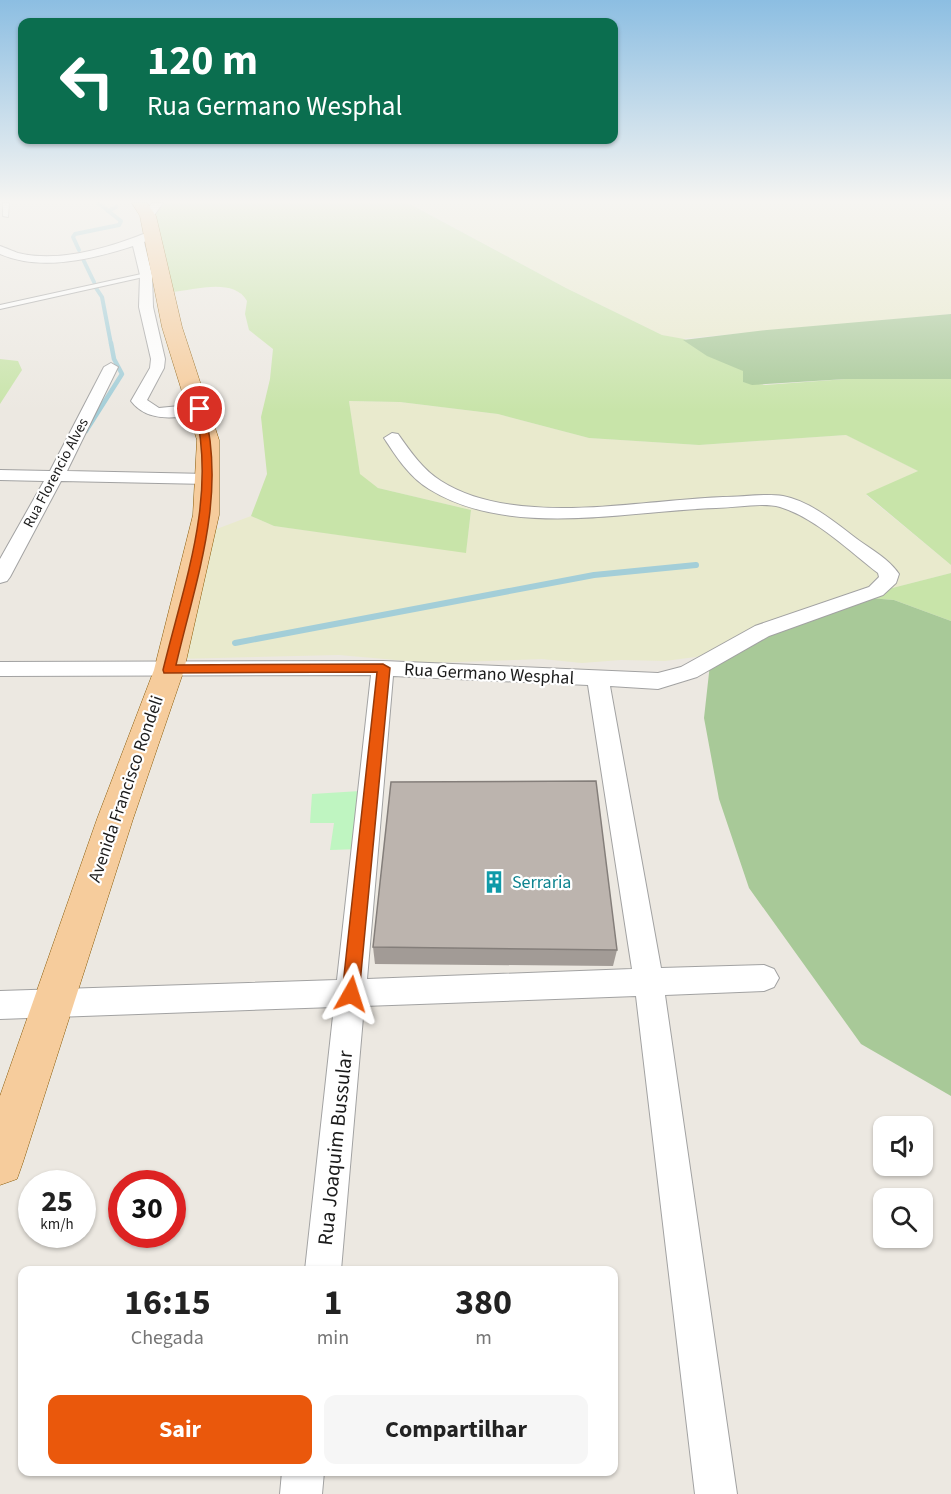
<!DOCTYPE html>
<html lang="pt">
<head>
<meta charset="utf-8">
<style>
	body { margin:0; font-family:"Source Sans 3",sans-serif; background:#f6f6f6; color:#222; height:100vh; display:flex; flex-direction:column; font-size:22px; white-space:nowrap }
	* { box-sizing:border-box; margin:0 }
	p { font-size:20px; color:#767676 }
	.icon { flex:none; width:33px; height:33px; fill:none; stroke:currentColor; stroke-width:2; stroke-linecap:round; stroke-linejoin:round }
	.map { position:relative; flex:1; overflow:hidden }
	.side { position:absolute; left:18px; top:1266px; width:600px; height:210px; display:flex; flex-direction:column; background:#fff; border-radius:12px; box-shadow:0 2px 4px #0004 }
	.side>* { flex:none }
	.hud { position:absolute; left:18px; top:18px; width:600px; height:126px; border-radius:12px; box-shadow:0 2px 4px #0004; background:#0b6e4f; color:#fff; overflow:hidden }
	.tools { position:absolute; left:873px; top:1116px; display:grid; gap:12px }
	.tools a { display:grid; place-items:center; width:60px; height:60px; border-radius:12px; background:#fff; box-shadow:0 2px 4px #0004; font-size:30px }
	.speed { position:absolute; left:18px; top:1170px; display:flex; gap:12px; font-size:30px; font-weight:700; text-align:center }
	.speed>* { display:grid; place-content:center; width:78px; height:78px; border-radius:50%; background:#fff; box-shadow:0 2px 4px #0004; line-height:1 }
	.speed small { font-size:15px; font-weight:400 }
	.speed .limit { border:9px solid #d22; background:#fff; color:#111 }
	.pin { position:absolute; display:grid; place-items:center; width:51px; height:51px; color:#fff; margin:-26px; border:3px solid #fff; border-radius:50%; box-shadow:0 2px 6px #0007 }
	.me { position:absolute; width:66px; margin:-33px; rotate:6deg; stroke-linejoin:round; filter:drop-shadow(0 0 4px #0008) }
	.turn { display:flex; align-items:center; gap:21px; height:126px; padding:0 30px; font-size:27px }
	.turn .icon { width:78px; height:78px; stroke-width:2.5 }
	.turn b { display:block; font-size:42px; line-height:51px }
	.eta { display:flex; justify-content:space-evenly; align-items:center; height:102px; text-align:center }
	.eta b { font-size:36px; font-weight:700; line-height:42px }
	.button { display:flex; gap:12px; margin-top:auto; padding:12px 30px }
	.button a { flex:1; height:69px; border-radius:12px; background:#ea580c; color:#fff; font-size:24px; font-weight:700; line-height:69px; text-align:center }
	.button a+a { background:#f6f6f6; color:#222 }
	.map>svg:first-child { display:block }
	.farmland { fill:#e9eacd }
	.grass { fill:#c8e4a9 }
	.forest { fill:#a8c998 }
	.park { fill:#bff5c1 }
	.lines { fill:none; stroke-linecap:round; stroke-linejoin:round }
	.stream-far2 { stroke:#a3ced8; stroke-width:4 }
	.stream-far1 { stroke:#a3ced8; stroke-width:4.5 }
	.stream { stroke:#a3ced8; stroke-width:6 }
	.lane-casing { stroke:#a2a2a2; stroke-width:2 }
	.street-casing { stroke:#a2a2a2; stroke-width:2 }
	.primary-casing { stroke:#8a5b08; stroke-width:1 }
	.lane { fill:#fff; fill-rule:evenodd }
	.street { fill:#fff; fill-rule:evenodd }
	.primary { fill:#f6cc9c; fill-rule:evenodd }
	.wall { fill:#a29b96 }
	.building { fill:#bcb4ae; stroke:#847e7a; stroke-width:1.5 }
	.route { fill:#ea580c; stroke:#983908; stroke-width:1.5 }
	.labels { text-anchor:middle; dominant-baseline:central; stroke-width:4.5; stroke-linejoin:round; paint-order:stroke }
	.far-street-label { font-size:15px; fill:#1b1b1b; stroke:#fff }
	.street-label { font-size:18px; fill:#1b1b1b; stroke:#fff }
	.culture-label { font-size:18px; fill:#0d838f; stroke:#fff; text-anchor:start }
	.near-street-label { font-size:21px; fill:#1b1b1b; stroke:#fff }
</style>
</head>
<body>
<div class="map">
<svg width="951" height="1494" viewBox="0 0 951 1494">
	<rect width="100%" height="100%" fill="#ece8e1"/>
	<path class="farmland" d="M 409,203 L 951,203 L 951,314 L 680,339 L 662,335 L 566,288 Z
		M 349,401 L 400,402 L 498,414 L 589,438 L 699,445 L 846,435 L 918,471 L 866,495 L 951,565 L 951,573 L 857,597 L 711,655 L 665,661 L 621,660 L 582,663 L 542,659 L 430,663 L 339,655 L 176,659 L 214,530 L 251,516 L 274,526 L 466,552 L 471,510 L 378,488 L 360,475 Z"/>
	<path class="grass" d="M 160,203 L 408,203 L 566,288 L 662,335 L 684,339 L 736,366 L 744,371 L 743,382 L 765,385 L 846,379 L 951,379 L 951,565 L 866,494 L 918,471 L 846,435 L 699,445 L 589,438 L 498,414 L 400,402 L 349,401 L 360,474 L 378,488 L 471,510 L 466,553 L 274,526 L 251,516 L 267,474 L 261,417 L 270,379 L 273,349 L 249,330 L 245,314 L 247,301 C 234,277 194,290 172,292 L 152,217 Z
		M 0,359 L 18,361 L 22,370 L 0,404 Z
		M 951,573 L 951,621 L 894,600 L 857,597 Z"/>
	<path class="forest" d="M 951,314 L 951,379 L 846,379 L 752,385 L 743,382 L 743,371 L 707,356 L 683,340 L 767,330 Z
		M 857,597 L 894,600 L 951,621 L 951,1096 L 861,1044 L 749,888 L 719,799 L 704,718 L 711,655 Z"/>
	<path class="park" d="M 360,791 L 360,849 L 330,850 L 334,823 L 310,823 L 312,794 Z"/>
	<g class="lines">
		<path class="stream-far2" d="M 108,211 L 116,207
			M 79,250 L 73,237 L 75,234 L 119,225 L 121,221 L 98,203
			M 81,255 L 94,282
			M 96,288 L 102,297 L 111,344"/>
		<path class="stream-far1" d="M 86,431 L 122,374 L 114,359 L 111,343"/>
		<path class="stream" d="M 235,643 L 594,575 L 696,565"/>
		<g class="lane-casing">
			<path id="lane" d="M 3,203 L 9,203 L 8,217 L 3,216 Z
				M 146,273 L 148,274 L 148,276 L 0,309 L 0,305 Z"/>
		</g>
		<g class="street-casing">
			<path id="street" d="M 152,203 L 163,203 L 152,218 L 144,218 L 142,216 Z
				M 146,233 L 156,235 L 144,242 L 152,275 L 153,307 L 165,359 L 164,368 L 147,400 L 159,408 L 200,404 L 206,406 L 208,409 L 206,412 C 181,418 148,424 131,401 L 150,368 L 151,359 L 139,307 L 140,275 L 133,246 C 93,259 41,272 0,254 L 0,246 C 6,248 12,251 18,253 C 58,263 109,248 146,233 Z
				M 111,363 L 118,367 L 67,471 L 208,474 L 217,479 L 208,484 L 61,481 L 10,577 L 7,581 L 0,583 L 0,559 L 44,481 L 0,480 L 0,470 L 50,471 L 104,367 Z
				M 392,433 L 398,434 C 410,451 423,470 441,481 C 515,528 640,500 723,497 C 742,497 764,493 783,496 C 810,501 836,523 857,539 C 872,550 889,559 899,574 L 896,583 L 883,595 L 769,636 L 697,677 L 658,689 L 610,686 L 661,968 L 764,965 L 774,969 L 779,978 L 774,987 L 764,991 L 665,995 L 737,1494 L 695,1494 L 636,996 L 364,1006 L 341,1270 L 305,1270 L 334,1007 L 0,1019 L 0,991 L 337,980 L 371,675 L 0,676 L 0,662 L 383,661 L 658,673 L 681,667 L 755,626 L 869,587 L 879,577 L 878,573 C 849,551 816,518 780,507 C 762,502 735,508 716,508 C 627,511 510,539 429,489 C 409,477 396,456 384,438 ZM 393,676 L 588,685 L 632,969 L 367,979 Z
				M 282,1472 L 324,1472 L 322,1494 L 280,1494 Z"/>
		</g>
		<g class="primary-casing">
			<path id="primary" d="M 132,203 L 147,203 L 156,216 L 182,327 L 219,440 L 219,515 L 184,670 L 133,819 L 23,1162 L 17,1179 L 0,1185 L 0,1096 L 97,819 L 154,670 L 193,515 L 197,440 L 162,327 L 140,216 Z"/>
		</g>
		<use href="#lane" class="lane"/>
		<use href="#street" class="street"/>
		<use href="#primary" class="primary"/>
	</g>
	<path class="wall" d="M 373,947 L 617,950 L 613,966 L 375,964 Z"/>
	<path class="building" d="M 596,781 L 617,950 L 373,947 L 391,782 Z"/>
	<linearGradient id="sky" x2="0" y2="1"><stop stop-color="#8cbee2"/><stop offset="0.49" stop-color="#f6f5f2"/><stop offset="1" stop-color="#f6f5f2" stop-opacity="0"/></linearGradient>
	<rect width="951" height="412" fill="url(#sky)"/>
	<path class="route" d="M 200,406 L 204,409 C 227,497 196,579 176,665 L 383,664 L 390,668 L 359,994 L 357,1000 L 351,1002 L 345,1000 L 342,994 L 377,672 L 164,673 L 163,670 C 184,583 217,498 195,409 Z"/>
	<defs>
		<g id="building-bare" transform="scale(1.8)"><path d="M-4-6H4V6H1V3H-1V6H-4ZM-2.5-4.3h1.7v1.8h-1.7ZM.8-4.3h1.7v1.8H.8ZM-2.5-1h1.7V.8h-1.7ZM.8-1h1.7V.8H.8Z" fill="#0f9aa8" stroke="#fff" stroke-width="2.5" paint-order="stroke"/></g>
	</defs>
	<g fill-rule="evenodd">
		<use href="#building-bare" x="494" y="882"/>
	</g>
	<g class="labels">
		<g class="far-street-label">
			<text transform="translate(56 473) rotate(-62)">Rua Florencio Alves</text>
		</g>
		<g class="street-label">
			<text transform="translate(489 674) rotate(3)">Rua Germano Wesphal</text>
			<text transform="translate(126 789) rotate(-71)">Avenida Francisco Rondeli</text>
		</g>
		<g class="culture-label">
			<text x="512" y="882">Serraria</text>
		</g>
		<g class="near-street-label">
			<text transform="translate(335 1148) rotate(-84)">Rua Joaquim Bussular</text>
		</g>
	</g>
</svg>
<div class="tools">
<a><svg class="icon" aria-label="sound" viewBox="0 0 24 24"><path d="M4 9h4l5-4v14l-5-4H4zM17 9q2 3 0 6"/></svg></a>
<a><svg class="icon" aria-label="search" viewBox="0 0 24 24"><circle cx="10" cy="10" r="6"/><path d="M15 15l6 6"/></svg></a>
</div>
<div class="speed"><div>25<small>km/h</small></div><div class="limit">30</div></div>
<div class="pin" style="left:200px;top:409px;background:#d93025"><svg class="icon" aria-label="arrive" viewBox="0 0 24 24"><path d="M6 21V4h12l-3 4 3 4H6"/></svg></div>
<svg class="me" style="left:351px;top:994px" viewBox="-20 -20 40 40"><path d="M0-17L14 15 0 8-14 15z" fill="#ea580c" stroke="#fff" stroke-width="4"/></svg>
<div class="hud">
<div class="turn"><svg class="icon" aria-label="left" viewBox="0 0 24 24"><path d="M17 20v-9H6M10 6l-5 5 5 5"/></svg><div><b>120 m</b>Rua Germano Wesphal</div></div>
</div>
<section class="side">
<div class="eta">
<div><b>16:15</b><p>Chegada</p></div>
<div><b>1</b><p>min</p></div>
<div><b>380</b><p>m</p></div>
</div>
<div class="button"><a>Sair</a><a>Compartilhar</a></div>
</section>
</div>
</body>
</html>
